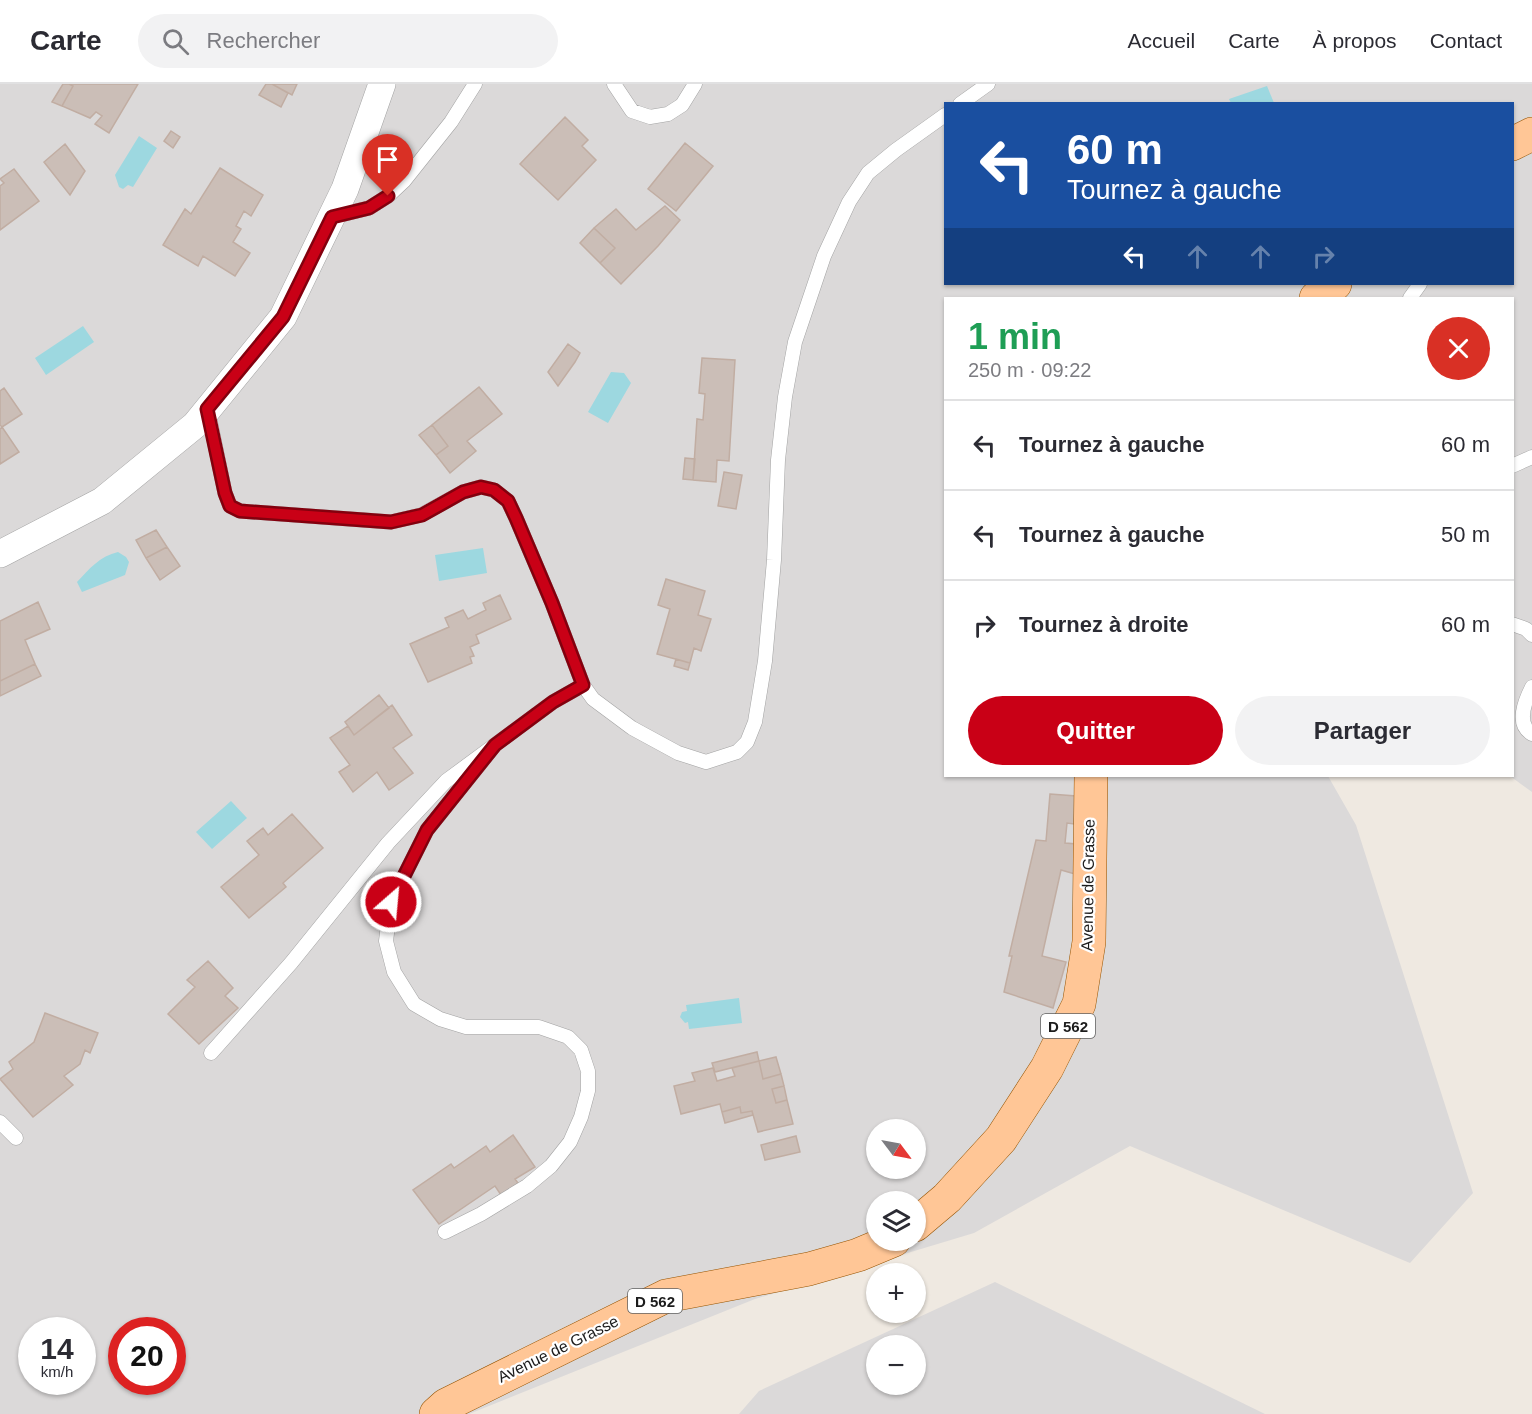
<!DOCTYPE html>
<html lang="fr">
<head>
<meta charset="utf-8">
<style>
	body { margin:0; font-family:Helvetica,sans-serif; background:#f2f2f3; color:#2b2b33; height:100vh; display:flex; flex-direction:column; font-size:22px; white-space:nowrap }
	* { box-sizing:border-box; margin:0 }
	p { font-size:20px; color:#7c7c81 }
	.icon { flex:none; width:33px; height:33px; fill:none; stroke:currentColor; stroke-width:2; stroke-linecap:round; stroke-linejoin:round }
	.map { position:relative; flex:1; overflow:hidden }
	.details { position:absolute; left:944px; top:213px; width:570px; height:480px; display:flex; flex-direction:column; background:#fff; border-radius:0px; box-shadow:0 2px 4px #0004 }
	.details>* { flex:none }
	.guide { position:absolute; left:944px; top:18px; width:570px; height:183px; border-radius:0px; box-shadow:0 2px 4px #0004; background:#1a4fa0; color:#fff; overflow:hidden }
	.needle { width:39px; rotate:122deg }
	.controls { position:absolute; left:866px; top:1035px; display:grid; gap:12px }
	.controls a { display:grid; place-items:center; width:60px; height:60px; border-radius:50%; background:#fff; box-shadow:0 2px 4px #0004; font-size:30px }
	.speed { position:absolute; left:18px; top:1233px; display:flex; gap:12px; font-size:30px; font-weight:700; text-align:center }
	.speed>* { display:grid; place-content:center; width:78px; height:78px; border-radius:50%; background:#fff; box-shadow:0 2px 4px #0004; line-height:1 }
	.speed small { font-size:15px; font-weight:400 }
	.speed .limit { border:9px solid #d22; background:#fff; color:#111 }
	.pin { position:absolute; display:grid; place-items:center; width:51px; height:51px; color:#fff; margin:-62px -26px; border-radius:50% 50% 50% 0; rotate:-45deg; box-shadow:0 0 6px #0007 }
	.pin .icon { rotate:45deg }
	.me { position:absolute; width:66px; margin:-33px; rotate:27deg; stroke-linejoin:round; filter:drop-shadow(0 0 4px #0008) }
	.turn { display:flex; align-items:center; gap:21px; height:126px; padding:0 24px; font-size:27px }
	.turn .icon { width:78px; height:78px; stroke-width:2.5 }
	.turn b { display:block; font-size:42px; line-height:51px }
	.lanes { display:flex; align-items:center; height:57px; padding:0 24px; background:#0003; justify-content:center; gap:30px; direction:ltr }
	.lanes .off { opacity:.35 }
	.round { display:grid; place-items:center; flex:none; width:63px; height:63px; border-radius:32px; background:#f2f2f3 }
	.summary { display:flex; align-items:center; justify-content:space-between; height:102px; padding:0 24px }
	h1 { font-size:36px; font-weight:700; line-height:45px; color:#1e9e55 }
	.button { display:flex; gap:12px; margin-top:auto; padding:12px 24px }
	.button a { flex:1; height:69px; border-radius:36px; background:#c90016; color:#fff; font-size:24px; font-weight:700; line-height:69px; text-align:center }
	.button a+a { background:#f2f2f3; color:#2b2b33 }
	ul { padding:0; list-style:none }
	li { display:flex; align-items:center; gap:18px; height:90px; padding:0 24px; border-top:2px solid #e1e1e2 }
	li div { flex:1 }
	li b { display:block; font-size:22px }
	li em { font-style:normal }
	header { display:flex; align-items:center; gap:36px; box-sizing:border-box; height:84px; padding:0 30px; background:#fff; border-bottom:2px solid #e1e1e2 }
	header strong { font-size:28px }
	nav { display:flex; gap:33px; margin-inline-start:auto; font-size:21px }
	.search { width:420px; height:54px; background:#f2f2f3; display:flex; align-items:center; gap:15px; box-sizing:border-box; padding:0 21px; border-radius:33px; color:#7c7c81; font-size:22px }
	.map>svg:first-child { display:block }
	.residential { fill:#dbd9d9; fill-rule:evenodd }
	.water { fill:#9dd8e0 }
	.building { fill:#cbbeb7; stroke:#c1ada2; stroke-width:1.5 }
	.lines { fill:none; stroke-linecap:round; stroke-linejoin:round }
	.lane-casing { stroke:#a3a3a3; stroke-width:15 }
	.street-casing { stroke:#a3a3a3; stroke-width:28 }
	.primary-casing { stroke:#955300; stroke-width:34 }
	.lane { stroke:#fff; stroke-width:14 }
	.street { stroke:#fff; stroke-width:27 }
	.primary { stroke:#ffc696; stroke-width:33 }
	.route-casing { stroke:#83000e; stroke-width:15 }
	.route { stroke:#c90016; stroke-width:10 }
	.labels { text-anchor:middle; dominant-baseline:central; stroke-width:4.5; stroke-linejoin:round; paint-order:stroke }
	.shield { fill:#fff; stroke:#606060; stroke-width:1.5 }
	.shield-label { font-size:15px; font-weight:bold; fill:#1c1c1c }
	.street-label { font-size:16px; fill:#1c1c1c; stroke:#fff }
</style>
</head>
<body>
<header>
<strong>Carte</strong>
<div class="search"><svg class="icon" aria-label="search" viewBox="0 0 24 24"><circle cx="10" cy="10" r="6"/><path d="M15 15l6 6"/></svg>Rechercher</div>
<nav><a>Accueil</a><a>Carte</a><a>À propos</a><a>Contact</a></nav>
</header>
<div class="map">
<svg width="1532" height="1330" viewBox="0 0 1532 1330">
	<rect width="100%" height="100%" fill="#efe9e1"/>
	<path class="residential" d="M 0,0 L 1532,0 L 1532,708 L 1510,692 L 1512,692 L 1512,214 L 945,214 L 945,692 L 1328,692 L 1356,741 L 1473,1109 L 1410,1179 L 1130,1062 L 974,1149 L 755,1215 L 469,1330 L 0,1330 ZM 945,20 L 1512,20 L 1512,200 L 945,200 ZM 876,1046 L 915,1046 L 915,1084 L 876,1084 ZM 876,1118 L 915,1118 L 915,1156 L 876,1156 ZM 32,1246 L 82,1246 L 82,1298 L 32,1298 ZM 122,1246 L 172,1246 L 172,1298 L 122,1298 Z
		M 995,1198 L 1265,1330 L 739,1330 L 759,1307 ZM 876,1262 L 915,1262 L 915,1300 L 876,1300 Z"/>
	<path class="water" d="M 1267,2 L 1274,19 L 1231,19 L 1229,15 Z
		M 139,52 L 157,64 L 133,103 L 128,101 L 123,105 L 119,103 L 115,91 Z
		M 83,242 L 94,258 L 46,291 L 35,274 Z
		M 611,288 L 624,289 L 631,299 L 608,339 L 588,328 Z
		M 483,464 L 487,489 L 439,497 L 435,471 Z
		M 118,468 L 126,473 L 129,478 L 125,491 L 82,508 L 77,498 C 89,485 100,472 118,468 Z
		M 231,717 L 247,734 L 212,765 L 196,748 Z
		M 739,914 L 742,939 L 689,945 L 688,938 L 685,939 L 680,933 L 682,928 L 687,927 L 686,921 Z"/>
	<path class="building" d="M 63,0 L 69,0 L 73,2 L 62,22 L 52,18 Z
		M 69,0 L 138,0 L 109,49 L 95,40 L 102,32 L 96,28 L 90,34 L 62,22 L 73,2 Z
		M 266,0 L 272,0 L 288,9 L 281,23 L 259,11 Z
		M 272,0 L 297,0 L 292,11 Z
		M 565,33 L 588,56 L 582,62 L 596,76 L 558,116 L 520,80 Z
		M 171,47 L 180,53 L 173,64 L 164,57 Z
		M 685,59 L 713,82 L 676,127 L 648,105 Z
		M 65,60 L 85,87 L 70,111 L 44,78 Z
		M 220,84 L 263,111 L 251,132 L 244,127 L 236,142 L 241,145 L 233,158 L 250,169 L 235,192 L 203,172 L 198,182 L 163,161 L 185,125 L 191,130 Z
		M 14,85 L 39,117 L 0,146 L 0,102 L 4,99 L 0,95 Z
		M 665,122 L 680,136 L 658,162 L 621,200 L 600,179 L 615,164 L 594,144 L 616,125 L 636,146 Z
		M 594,144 L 615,164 L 600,179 L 580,159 Z
		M 568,260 L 580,269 L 575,278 L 558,302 L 548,288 Z
		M 702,274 L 735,276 L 729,377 L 717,376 L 716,398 L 693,396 L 697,335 L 703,336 L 705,310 L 699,309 Z
		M 479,303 L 502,330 L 467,357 L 476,367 L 450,389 L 436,371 L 448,362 L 432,341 Z
		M 4,304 L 22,330 L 2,343 L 0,341 L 0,307 Z
		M 432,341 L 448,362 L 436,371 L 419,351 Z
		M 2,343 L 19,368 L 0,380 L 0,345 Z
		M 685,374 L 695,375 L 693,396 L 683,395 Z
		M 724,388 L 742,391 L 736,425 L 718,422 Z
		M 156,446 L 167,463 L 146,474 L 136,456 Z
		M 167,463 L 180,482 L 160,496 L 146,474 Z
		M 666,495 L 705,507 L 698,531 L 711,535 L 701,567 L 694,564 L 690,579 L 657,570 L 670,525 L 658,521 Z
		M 500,511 L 511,535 L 476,551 L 479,559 L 470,563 L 474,572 L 470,573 L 472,579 L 428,598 L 410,560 L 449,543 L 445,534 L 463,526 L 468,535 L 486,526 L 483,519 Z
		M 38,518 L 50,545 L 25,556 L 35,580 L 0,597 L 0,537 Z
		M 676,575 L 690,579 L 688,586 L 674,582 Z
		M 35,580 L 41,592 L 0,612 L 0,597 Z
		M 379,611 L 389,624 L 354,651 L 345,638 Z
		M 392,621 L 412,651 L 393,664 L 413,689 L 389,706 L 377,688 L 353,708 L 339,688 L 350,681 L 330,654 L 348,642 L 354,651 Z
		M 1050,710 L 1076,712 L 1074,740 L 1067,739 L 1065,759 L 1077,760 L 1075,790 L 1061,786 L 1042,872 L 1066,878 L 1053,924 L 1004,908 L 1012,872 L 1009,872 L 1036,756 L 1046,757 Z
		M 292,730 L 323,764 L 283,799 L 286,803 L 249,834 L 221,803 L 259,771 L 247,757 L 263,744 L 268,751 Z
		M 208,877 L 233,904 L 225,912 L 238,924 L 199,960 L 168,930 L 195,903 L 187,896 Z
		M 45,929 L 98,949 L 90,969 L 85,966 L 80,980 L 64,992 L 73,1001 L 33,1033 L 0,995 L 13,985 L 9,978 L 34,958 Z
		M 757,968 L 759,977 L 715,988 L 712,979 Z
		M 776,973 L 781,990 L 763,995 L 759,977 Z
		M 759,977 L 763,995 L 781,990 L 784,1002 L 772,1005 L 776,1019 L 787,1016 L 793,1040 L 758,1048 L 752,1027 L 741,1029 L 740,1023 L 722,1028 L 720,1020 L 681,1030 L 674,1002 L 695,997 L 692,989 L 713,984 L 717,997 L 735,992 L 732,984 Z
		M 784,1002 L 787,1016 L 776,1019 L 772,1005 Z
		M 740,1023 L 741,1029 L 752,1027 L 753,1031 L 725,1039 L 722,1028 Z
		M 513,1051 L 535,1083 L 515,1095 L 518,1099 L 501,1111 L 495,1102 L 439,1140 L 413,1106 L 451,1080 L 454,1084 L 486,1062 L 490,1068 Z
		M 796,1052 L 800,1068 L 765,1076 L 761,1061 Z"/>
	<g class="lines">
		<g class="lane-casing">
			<path id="lane" d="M 614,0 L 632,27 L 650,33 L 668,30 L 682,21 L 695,0
				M 960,20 L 988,0
				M 332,133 L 369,124 L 388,112 L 404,97 L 451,38 L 475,0
				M 1410,214 L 1420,200
				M 208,327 L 225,409 L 230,422 L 240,427 L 391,438 L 421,431 L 463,408 L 481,403 L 494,406 L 508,417 L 516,434 L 552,519 L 583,601 L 593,615 L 632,644 L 678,669 L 706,678 L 737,668 L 747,658 L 755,638 L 765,577 L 774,476 L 778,376 L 785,313 L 795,258 L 824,172 L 849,118 L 868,89 L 896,66 L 945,31
				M 1512,382 L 1532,373
				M 1512,540 L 1526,545 L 1532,551
				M 1532,603 C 1525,617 1515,640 1532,650
				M 211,969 L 291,879 L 388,759 L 446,697 L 553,618 L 583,601
				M 0,1038 L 16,1054
				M 445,1148 L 481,1130 L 527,1102 L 551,1082 L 570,1058 L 581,1033 L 588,1007 L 588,987 L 581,966 L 568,953 L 539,943 L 466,943 L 440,935 L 414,920 L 394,888 L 386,857 L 391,818 L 427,746 L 495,661"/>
		</g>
		<g class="street-casing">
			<path id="street" d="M 0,470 L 102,417 L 195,341 L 283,233 L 345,105 L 382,0"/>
		</g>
		<g class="primary-casing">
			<path id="primary" d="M 1512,60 L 1532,50
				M 1316,214 L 1335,200
				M 915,1141 L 947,1114 L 1001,1055 L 1047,984 L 1079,920 L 1089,858 L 1091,692
				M 436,1330 L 446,1321 L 666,1212 L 809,1185 L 858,1171 L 894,1156"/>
		</g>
		<use href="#lane" class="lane"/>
		<use href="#street" class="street"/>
		<use href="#primary" class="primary"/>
	</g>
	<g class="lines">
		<g class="route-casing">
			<path id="route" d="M 388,112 L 369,124 L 332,133 L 283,233 L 207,325 L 225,409 L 230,422 L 240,427 L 391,438 L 422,431 L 463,408 L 481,403 L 494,406 L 508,417 L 516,434 L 552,519 L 583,601 L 553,618 L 495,661 L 427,746 L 391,818"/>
		</g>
		<use href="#route" class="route"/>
	</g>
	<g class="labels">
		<g class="shield">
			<rect x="1041" y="930" width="54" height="24" rx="4.5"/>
			<rect x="628" y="1205" width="54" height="24" rx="4.5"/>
		</g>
		<g class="shield-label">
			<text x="1068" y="942">D 562</text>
			<text x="655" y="1217">D 562</text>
		</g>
		<g class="street-label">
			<text transform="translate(1088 801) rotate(-89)">Avenue de Grasse</text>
			<text transform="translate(558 1265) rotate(-26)">Avenue de Grasse</text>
		</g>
	</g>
</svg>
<div class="controls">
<a><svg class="needle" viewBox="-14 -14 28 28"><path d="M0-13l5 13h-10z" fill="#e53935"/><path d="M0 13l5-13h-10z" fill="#7c7c81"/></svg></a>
<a><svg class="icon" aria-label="layers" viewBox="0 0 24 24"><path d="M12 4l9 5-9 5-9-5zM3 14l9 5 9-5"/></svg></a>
<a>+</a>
<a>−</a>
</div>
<div class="speed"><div>14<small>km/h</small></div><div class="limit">20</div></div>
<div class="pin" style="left:388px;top:112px;background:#d93025"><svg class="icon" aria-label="arrive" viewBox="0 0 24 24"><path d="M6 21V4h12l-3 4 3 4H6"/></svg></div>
<svg class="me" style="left:391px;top:818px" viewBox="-20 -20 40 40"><circle r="17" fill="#c90016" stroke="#fff" stroke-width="3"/><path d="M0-11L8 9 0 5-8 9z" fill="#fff"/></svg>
<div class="guide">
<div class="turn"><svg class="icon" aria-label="left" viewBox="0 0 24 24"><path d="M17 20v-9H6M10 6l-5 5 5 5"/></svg><div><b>60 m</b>Tournez à gauche</div></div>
<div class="lanes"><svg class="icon" aria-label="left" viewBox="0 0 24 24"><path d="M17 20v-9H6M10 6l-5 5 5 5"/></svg><svg class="icon off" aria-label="ahead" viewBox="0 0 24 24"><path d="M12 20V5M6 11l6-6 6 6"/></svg><svg class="icon off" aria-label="ahead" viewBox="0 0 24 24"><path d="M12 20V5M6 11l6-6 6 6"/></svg><svg class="icon off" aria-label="right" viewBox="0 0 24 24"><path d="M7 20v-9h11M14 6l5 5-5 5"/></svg></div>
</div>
<section class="details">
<div class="summary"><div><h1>1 min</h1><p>250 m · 09:22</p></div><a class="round" style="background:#d93025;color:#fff"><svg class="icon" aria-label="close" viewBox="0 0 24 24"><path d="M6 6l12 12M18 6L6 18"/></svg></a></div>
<ul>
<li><svg class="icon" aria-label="left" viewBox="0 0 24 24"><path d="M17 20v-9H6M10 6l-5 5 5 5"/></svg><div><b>Tournez à gauche</b></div><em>60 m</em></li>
<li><svg class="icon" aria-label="left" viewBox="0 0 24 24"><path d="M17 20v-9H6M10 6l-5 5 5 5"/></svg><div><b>Tournez à gauche</b></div><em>50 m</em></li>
<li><svg class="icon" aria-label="right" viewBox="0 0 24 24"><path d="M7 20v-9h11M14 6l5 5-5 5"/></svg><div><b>Tournez à droite</b></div><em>60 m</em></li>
</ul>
<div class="button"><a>Quitter</a><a>Partager</a></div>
</section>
</div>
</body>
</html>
